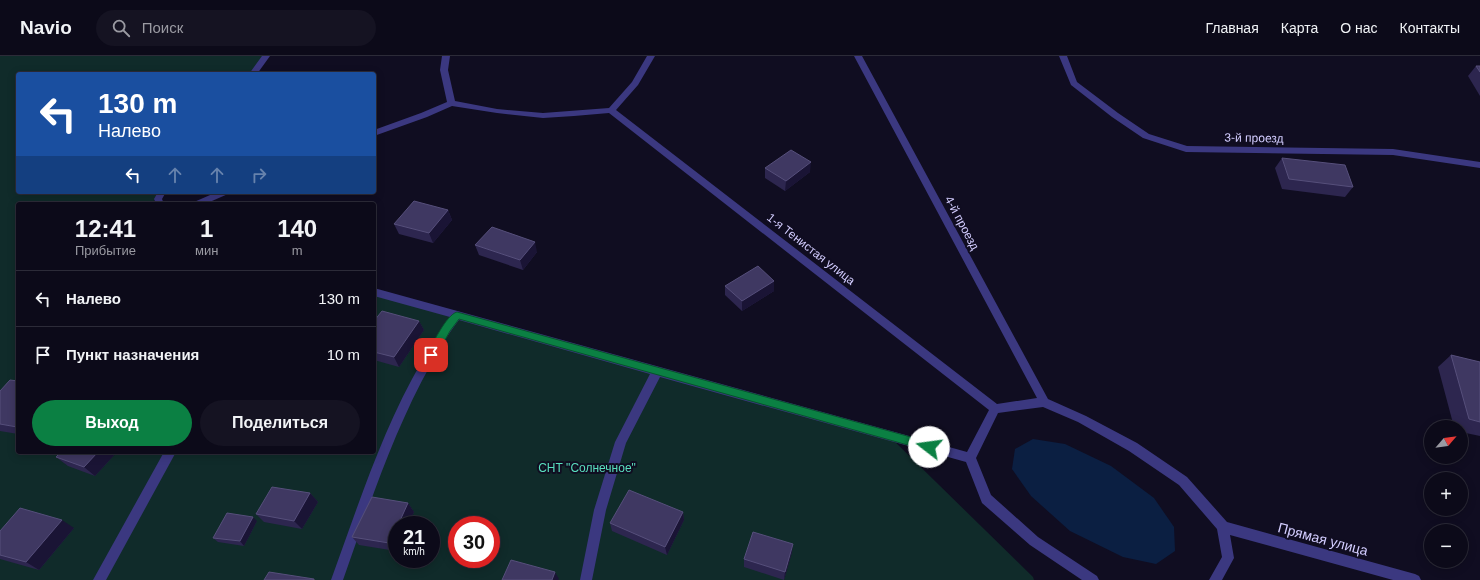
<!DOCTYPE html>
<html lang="ru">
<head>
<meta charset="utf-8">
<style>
	body { margin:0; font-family:Helvetica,sans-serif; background:#151322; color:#f1f3f6; height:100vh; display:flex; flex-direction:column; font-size:15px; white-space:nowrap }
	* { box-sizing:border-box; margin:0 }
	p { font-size:13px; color:#9a9aa2 }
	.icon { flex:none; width:22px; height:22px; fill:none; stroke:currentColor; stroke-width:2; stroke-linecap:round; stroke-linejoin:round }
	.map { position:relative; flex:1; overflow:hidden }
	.sheet { position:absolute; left:16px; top:146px; width:360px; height:252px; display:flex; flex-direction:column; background:#0c0a19; border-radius:4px; box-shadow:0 2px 10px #0003,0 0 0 1px #2c2b38 }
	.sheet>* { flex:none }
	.hud { position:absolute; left:16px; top:16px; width:360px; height:122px; border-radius:4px; box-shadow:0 2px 10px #0003,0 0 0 1px #2c2b38; background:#1a4fa0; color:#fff; overflow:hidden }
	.needle { width:26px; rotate:62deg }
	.tools { position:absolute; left:1424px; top:364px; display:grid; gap:8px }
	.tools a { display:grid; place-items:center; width:44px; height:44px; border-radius:50%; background:#0c0a19; box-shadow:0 2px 10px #0003,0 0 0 1px #2c2b38; font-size:20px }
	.speed { position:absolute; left:388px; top:460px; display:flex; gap:8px; font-size:20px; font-weight:700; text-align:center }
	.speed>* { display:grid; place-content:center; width:52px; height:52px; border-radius:50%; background:#0c0a19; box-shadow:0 2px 10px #0003,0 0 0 1px #2c2b38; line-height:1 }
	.speed small { font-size:10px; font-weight:400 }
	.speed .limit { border:6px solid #d22; background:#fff; color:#111 }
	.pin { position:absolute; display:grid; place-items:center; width:34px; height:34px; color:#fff; margin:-17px; border-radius:8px; box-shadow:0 2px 6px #0006 }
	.me { position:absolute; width:44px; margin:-22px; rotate:285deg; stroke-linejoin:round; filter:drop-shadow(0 0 3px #0008) }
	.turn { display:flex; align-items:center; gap:14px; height:84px; padding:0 16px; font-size:18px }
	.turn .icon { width:52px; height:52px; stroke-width:2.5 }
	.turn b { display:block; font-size:28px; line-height:34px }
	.lanes { display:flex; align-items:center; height:38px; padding:0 16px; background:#0003; justify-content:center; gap:20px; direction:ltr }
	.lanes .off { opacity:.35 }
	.eta { display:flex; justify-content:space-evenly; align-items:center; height:68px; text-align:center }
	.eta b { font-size:24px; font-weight:700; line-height:28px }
	.button { display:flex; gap:8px; margin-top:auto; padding:8px 16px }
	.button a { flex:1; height:46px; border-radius:24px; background:#0b8043; color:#fff; font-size:16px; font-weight:700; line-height:46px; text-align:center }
	.button a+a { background:#151322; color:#f1f3f6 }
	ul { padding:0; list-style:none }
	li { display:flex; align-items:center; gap:12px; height:56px; padding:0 16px; border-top:1px solid #2c2b38 }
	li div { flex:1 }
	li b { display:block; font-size:15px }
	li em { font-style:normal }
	header { display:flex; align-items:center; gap:24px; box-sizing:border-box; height:56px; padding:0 20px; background:#0c0a19; border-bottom:1px solid #2c2b38 }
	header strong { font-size:19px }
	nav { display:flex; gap:22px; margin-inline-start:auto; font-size:14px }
	.search { width:280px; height:36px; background:#151322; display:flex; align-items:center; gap:10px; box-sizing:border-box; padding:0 14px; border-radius:22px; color:#9a9aa2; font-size:15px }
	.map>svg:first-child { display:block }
	.green { fill:#102b2a; fill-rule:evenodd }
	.water { fill:#0b1f42 }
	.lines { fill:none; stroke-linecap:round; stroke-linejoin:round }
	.minor { fill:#3b3880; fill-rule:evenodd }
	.wall { fill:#2d264f }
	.shaded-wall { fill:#1a1435 }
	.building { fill:#3f3862; stroke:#564f7b }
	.route { fill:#0b8043; stroke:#07532c }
	.labels { text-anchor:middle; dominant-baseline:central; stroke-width:4; stroke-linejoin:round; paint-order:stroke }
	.street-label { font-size:12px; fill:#d3cdff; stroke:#100d21 }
	.park-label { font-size:12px; fill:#59dfbe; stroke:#100d21 }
	.near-street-label { font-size:14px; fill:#d3cdff; stroke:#100d21 }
</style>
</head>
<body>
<header>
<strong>Navio</strong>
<div class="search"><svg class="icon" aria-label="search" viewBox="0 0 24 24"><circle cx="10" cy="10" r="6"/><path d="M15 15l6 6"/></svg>Поиск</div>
<nav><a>Главная</a><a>Карта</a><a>О нас</a><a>Контакты</a></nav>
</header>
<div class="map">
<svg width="1480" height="524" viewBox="0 0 1480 524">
	<rect width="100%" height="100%" fill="#100d21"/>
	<path class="green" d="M 0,0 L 266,0 L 252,18 L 18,18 L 18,136 L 159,136 L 152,148 L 18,148 L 18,396 L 374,396 L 374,236 L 888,379 L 1033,521 L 1034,524 L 0,524 ZM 397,469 L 431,469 L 431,503 L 397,503 ZM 457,469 L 491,469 L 491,503 L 457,503 Z"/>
	<path class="water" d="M 1033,383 L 1065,388 L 1111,410 L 1154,442 L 1174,471 L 1175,495 L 1156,508 L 1123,501 L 1070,475 L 1031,440 L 1012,413 L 1015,393 Z"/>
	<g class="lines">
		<path class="minor" d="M 262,0 L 270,0 L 257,18 L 249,18 Z
			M 442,0 L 450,0 L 448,14 L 455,45 L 497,53 L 543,57 L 609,52 L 632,26 L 647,0 L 655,0 L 638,29 L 616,54 L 997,348 L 1037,342 L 854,0 L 862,0 L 1048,343 L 1086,360 L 1137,387 L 1187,421 L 1227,466 L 1415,518 L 1419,520 L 1421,524 L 1393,524 L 1230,479 L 1234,502 L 1222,524 L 1209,524 L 1222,501 L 1217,473 L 1179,429 L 1129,395 L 1078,366 L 1043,351 L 998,357 L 976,402 L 991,439 L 1038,481 L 1097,520 L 1099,524 L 1082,524 L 1030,489 L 982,447 L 966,406 L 660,321 L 626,387 L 606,454 L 592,524 L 580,524 L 594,454 L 615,386 L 650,318 L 459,264 C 448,278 440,292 431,308 C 393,376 369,450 343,524 L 331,524 C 358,450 382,374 422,305 C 431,290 439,275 450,261 L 374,240 L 374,232 L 967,396 L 989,354 L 609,57 L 574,60 L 543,62 L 497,57 L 452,50 L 427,61 L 374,80 L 374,74 L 421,57 L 447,46 L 440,14 Z
			M 1059,0 L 1067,0 L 1077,26 L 1118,57 L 1149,78 L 1187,90 L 1393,93 L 1480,106 L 1480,112 L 1393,99 L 1186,96 L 1143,82 L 1112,61 L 1071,29 Z
			M 158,136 L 166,136 L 162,143 L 164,148 L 156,148 L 154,143 Z
			M 217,136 L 229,136 L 228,138 L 205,148 L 193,148 L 194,146 Z
			M 164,396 L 176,396 L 106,524 L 93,524 Z"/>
	</g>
	<path class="wall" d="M 1476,10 L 1480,10 L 1480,40 L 1468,20 Z
		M 1282,102 L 1353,131 L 1345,141 L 1282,133 L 1275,112 Z
		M 765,112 L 810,116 L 785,135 L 765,122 Z
		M 448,154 L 452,164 L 433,187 L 399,178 L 394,168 Z
		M 475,189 L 537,196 L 523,214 L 479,199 Z
		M 774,225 L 774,235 L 742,255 L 725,239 L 725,230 Z
		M 374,265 L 419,265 L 424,274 L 399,311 L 374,304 Z
		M 1451,299 L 1480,306 L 1480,380 L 1461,376 L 1461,371 L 1454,371 L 1438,311 Z
		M 18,325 L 18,378 L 0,375 L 0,335 Z
		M 117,396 L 95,420 L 68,410 L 56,401 Z
		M 310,437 L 318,446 L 302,473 L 264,466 L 256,458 Z
		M 408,447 L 414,456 L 408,469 L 397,469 L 397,493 L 396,495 L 359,489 L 352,481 Z
		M 683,456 L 684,464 L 667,499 L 612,475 L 610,467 Z
		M 257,465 L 244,490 L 218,486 L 213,482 Z
		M 74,472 L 39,514 L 0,503 L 0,475 Z
		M 792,496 L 784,524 L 744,511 L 744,503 Z"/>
	<path class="shaded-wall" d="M 811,106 L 810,116 L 785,135 L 786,125 Z
		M 448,154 L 452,164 L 433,187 L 429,177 Z
		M 535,186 L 537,196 L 523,214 L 520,204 Z
		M 774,225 L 774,235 L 742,255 L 742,245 Z
		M 419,265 L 424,274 L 399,311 L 394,301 Z
		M 98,396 L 117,396 L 95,420 L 84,411 Z
		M 310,437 L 318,446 L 302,473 L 294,465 Z
		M 408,447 L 414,456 L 408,469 L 398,469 Z
		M 683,456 L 684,464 L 667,499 L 665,491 Z
		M 253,461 L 257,465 L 244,490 L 240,485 Z
		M 62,464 L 74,472 L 39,514 L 26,506 Z
		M 397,471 L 397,493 L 396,495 L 389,487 Z
		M 793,488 L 792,496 L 784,524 L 785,516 Z
		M 555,516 L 559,523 L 558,524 L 552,524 Z"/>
	<path class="building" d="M 1476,10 L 1480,10 L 1480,16 Z
		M 791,94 L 811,106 L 786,125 L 765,112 Z
		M 1282,102 L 1345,109 L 1353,131 L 1289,123 Z
		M 414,145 L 448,154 L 429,177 L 394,168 Z
		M 492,171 L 535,186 L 520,204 L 475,189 Z
		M 758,210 L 774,225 L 742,245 L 725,230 Z
		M 382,255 L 419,265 L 394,301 L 374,296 L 374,265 Z
		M 1451,299 L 1480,306 L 1480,366 L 1469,363 Z
		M 10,324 L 18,325 L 18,370 L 17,371 L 0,368 L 0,335 Z
		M 61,396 L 98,396 L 84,411 L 56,401 Z
		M 272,431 L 310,437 L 294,465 L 256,458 Z
		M 629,434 L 683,456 L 665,491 L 610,467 Z
		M 372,441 L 408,447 L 398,469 L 397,469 L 397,471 L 389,487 L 352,481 Z
		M 20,452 L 62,464 L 26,506 L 0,499 L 0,475 Z
		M 227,457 L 253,461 L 240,485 L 213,482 Z
		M 753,476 L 793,488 L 785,516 L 744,503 Z
		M 511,504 L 555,516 L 552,524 L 502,524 Z
		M 269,516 L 314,523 L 314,524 L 264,524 Z"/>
	<path class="route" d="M 457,256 L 929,386 L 933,387 L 934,391 L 933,394 L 929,395 L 459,263 L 450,275 L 435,302 L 428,302 L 427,299 C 432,289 446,259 457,256 Z"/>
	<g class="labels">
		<g class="street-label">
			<text transform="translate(1254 82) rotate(1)">3-й проезд</text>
			<text transform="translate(962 167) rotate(62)">4-й проезд</text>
			<text transform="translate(811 193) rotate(38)">1-я Тенистая улица</text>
		</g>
		<g class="park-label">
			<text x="587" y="412">СНТ "Солнечное"</text>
		</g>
		<g class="near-street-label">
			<text transform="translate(1323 483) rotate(15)">Прямая улица</text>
		</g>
	</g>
</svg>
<div class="tools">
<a><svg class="needle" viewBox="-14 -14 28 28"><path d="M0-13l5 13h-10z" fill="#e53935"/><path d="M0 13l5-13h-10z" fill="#9a9aa2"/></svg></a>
<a>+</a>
<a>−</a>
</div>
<div class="speed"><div>21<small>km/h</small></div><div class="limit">30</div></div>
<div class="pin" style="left:431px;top:299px;background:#d93025"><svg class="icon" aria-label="arrive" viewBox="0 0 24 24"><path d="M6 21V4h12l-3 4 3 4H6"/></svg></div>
<svg class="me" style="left:929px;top:391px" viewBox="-20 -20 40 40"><circle r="19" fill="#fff"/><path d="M0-13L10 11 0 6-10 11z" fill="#0b8043"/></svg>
<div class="hud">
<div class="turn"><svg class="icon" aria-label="left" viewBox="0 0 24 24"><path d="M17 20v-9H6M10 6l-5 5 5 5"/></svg><div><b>130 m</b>Налево</div></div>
<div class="lanes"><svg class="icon" aria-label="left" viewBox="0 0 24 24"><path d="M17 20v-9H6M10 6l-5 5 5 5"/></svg><svg class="icon off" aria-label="ahead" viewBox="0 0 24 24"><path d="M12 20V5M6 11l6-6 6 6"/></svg><svg class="icon off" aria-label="ahead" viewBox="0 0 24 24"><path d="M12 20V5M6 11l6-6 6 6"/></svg><svg class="icon off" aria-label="right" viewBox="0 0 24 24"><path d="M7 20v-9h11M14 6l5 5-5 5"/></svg></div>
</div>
<section class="sheet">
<div class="eta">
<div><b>12:41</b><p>Прибытие</p></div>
<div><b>1</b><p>мин</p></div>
<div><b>140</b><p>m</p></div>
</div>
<ul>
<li><svg class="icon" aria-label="left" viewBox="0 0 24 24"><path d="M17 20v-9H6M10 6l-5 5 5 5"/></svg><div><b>Налево</b></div><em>130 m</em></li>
<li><svg class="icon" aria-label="arrive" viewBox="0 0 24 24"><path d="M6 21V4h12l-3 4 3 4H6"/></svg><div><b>Пункт назначения</b></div><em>10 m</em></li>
</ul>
<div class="button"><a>Выход</a><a>Поделиться</a></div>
</section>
</div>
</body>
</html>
